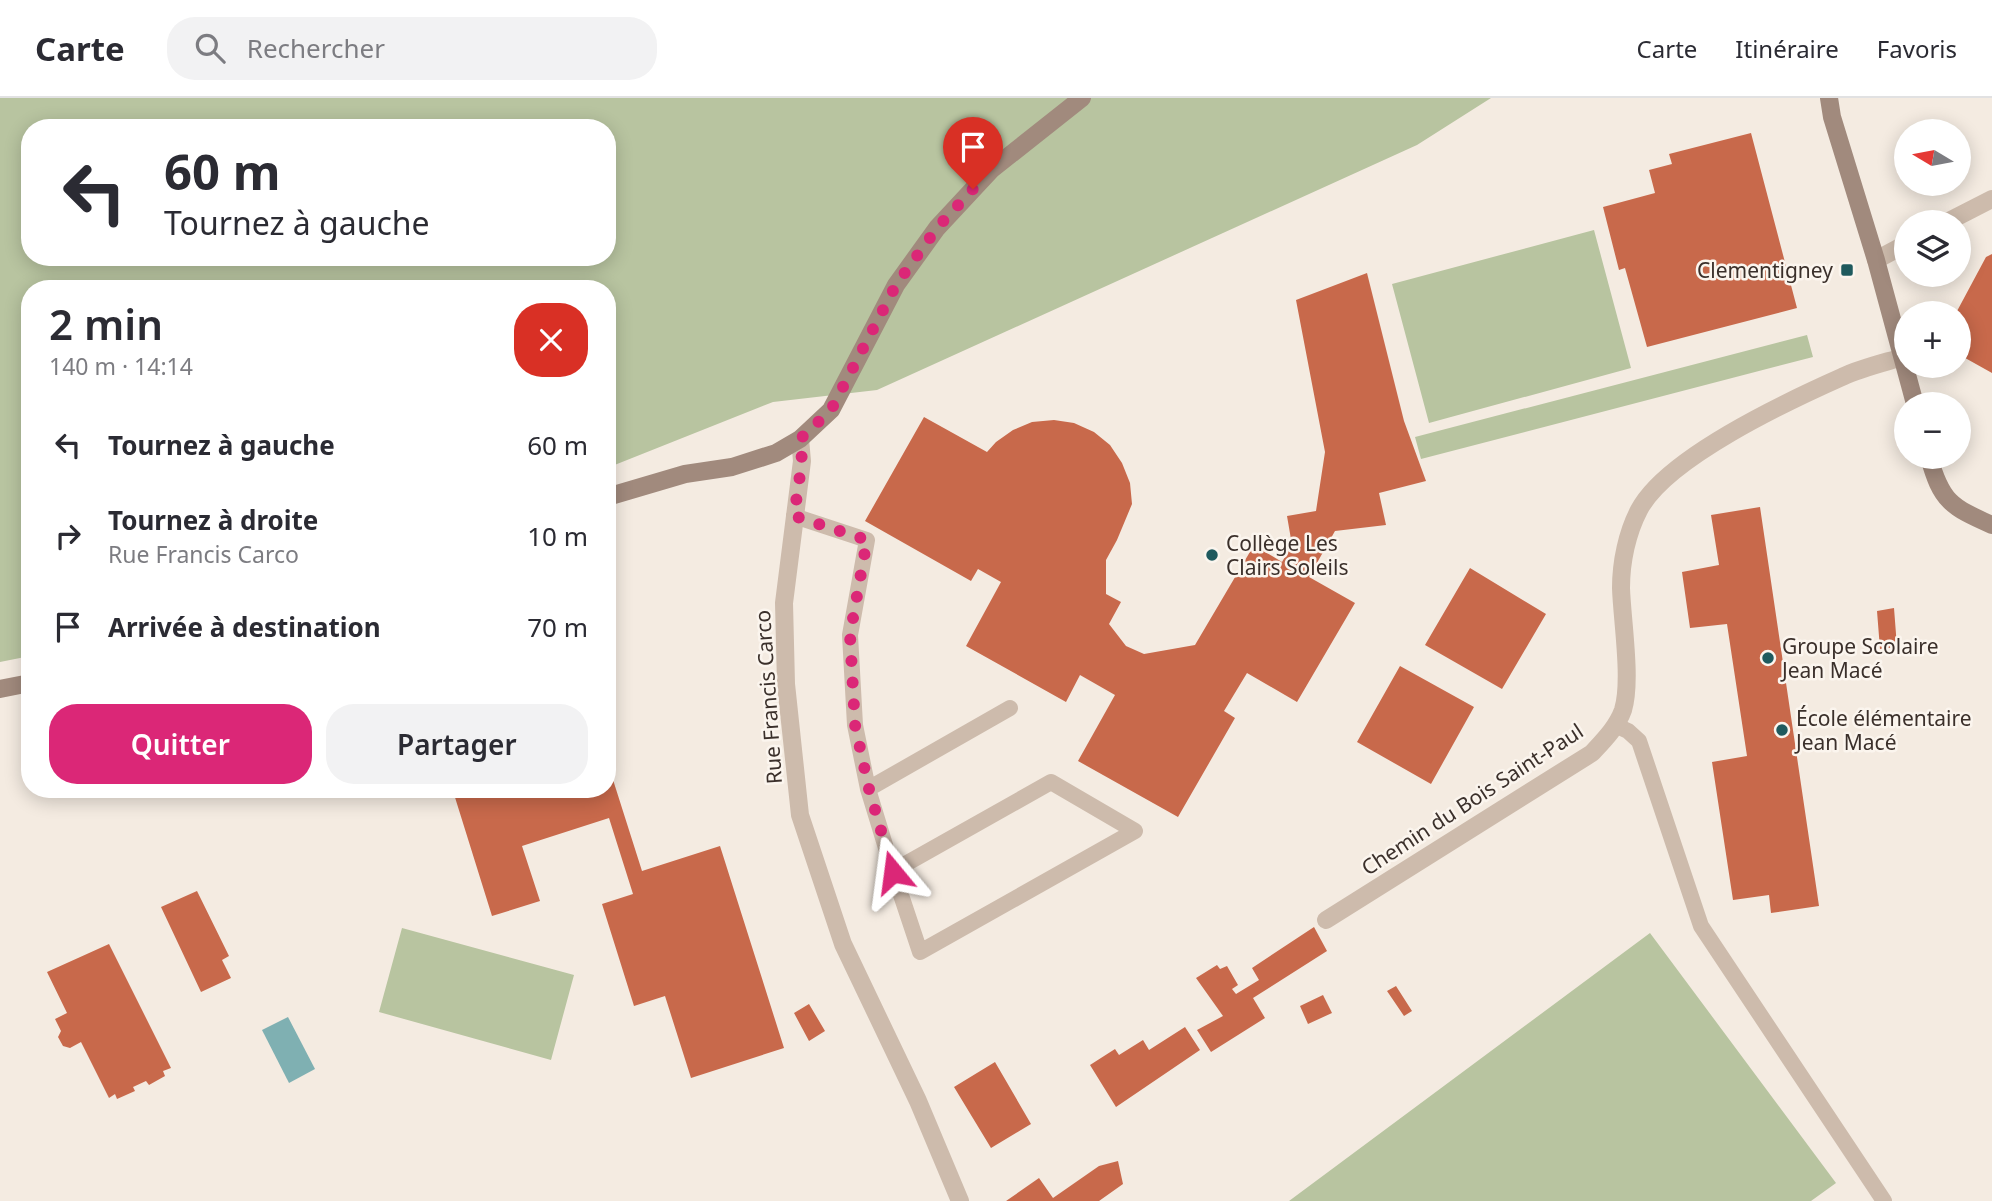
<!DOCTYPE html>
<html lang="fr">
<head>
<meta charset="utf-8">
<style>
	body { margin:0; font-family:"Noto Sans",sans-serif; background:#f2f2f3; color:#2b2b33; height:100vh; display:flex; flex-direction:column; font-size:26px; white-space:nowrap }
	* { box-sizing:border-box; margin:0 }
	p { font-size:23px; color:#7c7c81 }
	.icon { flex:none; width:38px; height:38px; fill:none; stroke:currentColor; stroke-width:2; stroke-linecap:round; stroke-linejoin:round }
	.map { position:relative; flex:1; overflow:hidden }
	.sheet { position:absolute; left:21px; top:182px; width:595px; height:518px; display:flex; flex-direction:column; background:#fff; border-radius:28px; box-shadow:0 4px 18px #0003 }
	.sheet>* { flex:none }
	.banner { position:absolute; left:21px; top:21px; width:595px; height:147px; border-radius:28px; box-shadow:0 4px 18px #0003; background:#fff; color:#2b2b33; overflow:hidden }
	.needle { width:46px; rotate:280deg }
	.fabs { position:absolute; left:1894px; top:21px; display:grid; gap:14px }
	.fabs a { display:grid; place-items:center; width:77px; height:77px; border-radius:50%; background:#fff; box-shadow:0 4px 18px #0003; font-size:35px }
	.pin { position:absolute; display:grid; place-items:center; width:60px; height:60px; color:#fff; margin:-72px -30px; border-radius:50% 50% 50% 0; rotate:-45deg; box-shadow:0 0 7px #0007 }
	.pin .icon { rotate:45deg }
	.me { position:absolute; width:77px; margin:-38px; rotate:344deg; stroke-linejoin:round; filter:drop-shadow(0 0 5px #0008) }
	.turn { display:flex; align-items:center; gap:24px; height:147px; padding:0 28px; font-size:32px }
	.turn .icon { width:91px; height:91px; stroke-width:2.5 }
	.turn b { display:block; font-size:49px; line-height:60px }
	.round { display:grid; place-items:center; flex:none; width:74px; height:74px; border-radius:28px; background:#f2f2f3 }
	.summary { display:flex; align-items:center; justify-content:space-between; height:119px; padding:0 28px }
	h1 { font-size:42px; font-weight:600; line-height:52px }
	.action { display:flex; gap:14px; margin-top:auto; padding:14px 28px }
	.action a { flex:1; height:80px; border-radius:28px; background:#db2777; color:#fff; font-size:28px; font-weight:600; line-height:80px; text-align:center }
	.action a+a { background:#f2f2f3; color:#2b2b33 }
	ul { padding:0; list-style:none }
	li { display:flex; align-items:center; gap:21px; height:91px; padding:0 28px }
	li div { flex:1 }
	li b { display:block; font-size:26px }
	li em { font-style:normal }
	header { display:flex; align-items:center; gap:42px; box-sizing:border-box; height:98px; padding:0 35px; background:#fff; border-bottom:2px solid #e1e1e2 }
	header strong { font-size:33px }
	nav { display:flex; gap:38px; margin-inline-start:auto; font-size:24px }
	.search { width:490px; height:63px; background:#f2f2f3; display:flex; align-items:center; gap:18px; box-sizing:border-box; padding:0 24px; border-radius:28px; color:#7c7c81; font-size:26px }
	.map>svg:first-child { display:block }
	.green { fill:#b8c4a0; fill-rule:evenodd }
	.water { fill:#7fb0b2 }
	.building { fill:#c8694b }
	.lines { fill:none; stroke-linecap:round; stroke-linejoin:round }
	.lane { stroke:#cdbbac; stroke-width:16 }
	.street { stroke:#cdbbac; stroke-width:18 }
	.secondary { stroke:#a18a7d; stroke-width:18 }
	.route { stroke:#db2777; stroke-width:12; stroke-dasharray:0 21.6 }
	.poi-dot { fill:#1f5a5e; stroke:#fbf5ee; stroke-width:2.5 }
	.labels { text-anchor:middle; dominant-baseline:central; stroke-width:5; stroke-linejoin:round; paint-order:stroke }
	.poi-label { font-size:21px; fill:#3b302b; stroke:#fbf5ee; text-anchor:start }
	.street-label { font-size:21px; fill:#3b302b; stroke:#fbf5ee }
</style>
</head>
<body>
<header>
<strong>Carte</strong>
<div class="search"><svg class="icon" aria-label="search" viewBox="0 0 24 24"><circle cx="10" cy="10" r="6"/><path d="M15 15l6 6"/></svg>Rechercher</div>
<nav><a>Carte</a><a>Itinéraire</a><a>Favoris</a></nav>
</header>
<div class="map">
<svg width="1992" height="1103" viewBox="0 0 1992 1103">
	<rect width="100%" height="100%" fill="#f4ebe1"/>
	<path class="green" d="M 0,0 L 1491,0 L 1417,47 L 877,292 L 773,304 L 607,370 L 607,191 L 30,191 L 30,558 L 0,564 ZM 30,30 L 607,30 L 607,159 L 30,159 Z
		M 1594,132 L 1631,270 L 1429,325 L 1392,186 Z
		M 1807,237 L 1813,259 L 1421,361 L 1415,339 Z
		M 402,830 L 574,877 L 551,962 L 379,914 Z
		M 1650,835 L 1836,1085 L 1811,1103 L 1289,1103 Z"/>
	<path class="water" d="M 288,919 L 315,971 L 289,985 L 262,932 Z"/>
	<path class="building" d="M 1751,35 L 1797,210 L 1647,249 L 1625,170 L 1619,172 L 1603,109 L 1655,95 L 1649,72 L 1672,66 L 1669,56 Z
		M 1992,156 L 1992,275 L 1958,256 L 1958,215 L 1956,215 L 1986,159 Z
		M 1367,175 L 1404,323 L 1426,383 L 1379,395 L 1386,427 L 1335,433 L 1309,479 L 1355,505 L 1297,604 L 1247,575 L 1224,613 L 1235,620 L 1178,719 L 1078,663 L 1115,597 L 1080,577 L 1066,604 L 966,548 L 1001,484 L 978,471 L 971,483 L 865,423 L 924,319 L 987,354 L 996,344 L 1013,332 L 1032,324 L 1054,322 L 1074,325 L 1094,334 L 1110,347 L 1122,365 L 1130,385 L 1132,406 L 1117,442 L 1106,462 L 1106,496 L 1121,504 L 1109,526 L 1126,548 L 1144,556 L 1195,547 L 1254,447 L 1282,464 L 1292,447 L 1287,418 L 1316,413 L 1325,354 L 1296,202 Z
		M 1760,409 L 1819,808 L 1771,815 L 1769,797 L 1733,802 L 1712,664 L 1747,658 L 1727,526 L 1690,530 L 1682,474 L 1719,467 L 1711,417 Z
		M 1470,470 L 1546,516 L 1502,591 L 1425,547 Z
		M 1894,510 L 1897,549 L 1880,551 L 1877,513 Z
		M 1400,568 L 1474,609 L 1431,686 L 1357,644 Z
		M 608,666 L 642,773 L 720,748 L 784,950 L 691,980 L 665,898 L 634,908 L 602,806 L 633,796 L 609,720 L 522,748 L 540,803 L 492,818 L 453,693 L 607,691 Z
		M 197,793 L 229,858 L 222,862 L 231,880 L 201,894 L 161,809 Z
		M 1314,829 L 1327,853 L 1253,900 L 1265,920 L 1211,954 L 1197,932 L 1223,918 L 1196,880 L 1217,867 L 1220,871 L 1227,868 L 1238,887 L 1232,891 L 1236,896 L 1259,882 L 1252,870 Z
		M 109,846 L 171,970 L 163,973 L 165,978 L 149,987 L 146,983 L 133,989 L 135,993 L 117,1001 L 115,996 L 109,1000 L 81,944 L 70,950 L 63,948 L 58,939 L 61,933 L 55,921 L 67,915 L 47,874 Z
		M 1396,888 L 1412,913 L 1404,918 L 1387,893 Z
		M 1323,897 L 1332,915 L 1308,926 L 1300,908 Z
		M 809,906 L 825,933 L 809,943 L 794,915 Z
		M 1185,929 L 1200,952 L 1116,1009 L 1090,967 L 1115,951 L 1119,957 L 1143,942 L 1149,952 Z
		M 995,964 L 1031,1026 L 991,1050 L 954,989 Z
		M 1118,1063 L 1123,1086 L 1099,1103 L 1006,1103 L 1039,1080 L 1053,1100 L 1099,1068 Z"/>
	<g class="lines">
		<path class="lane" d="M 794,418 L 867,442 L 850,537 L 855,627 L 868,691
			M 1615,627 L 1628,633 L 1639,643 L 1701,828 L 1884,1103
			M 1051,684 L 1135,733 L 920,854 L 893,773 Z
			M 893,773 L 868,691 L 1010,610"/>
		<path class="street" d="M 1947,124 L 1992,101
			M 1876,162 L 1906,146
			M 800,341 L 802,363 L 784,505 L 786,586 L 800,717 L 843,846 L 918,1003 L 960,1103
			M 1326,822 L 1592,655 C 1604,642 1617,629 1623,612 C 1632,583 1622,522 1621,490 C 1621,464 1627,435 1639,412 C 1666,360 1788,303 1842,279 C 1861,270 1883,265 1903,259"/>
		<path class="secondary" d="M 1829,0 L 1832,19 L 1876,162 L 1915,306
			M 1929,359 C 1941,403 1951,409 1992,427
			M 607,399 L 685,376 L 732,369 L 776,355 L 800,341 L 831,312 L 896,187 L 937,130 L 991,72 L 1082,0
			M 0,591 L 30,585"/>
	</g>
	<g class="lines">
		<path class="route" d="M 893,774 L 869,691 L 855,627 L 850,537 L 867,442 L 794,418 L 802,363 L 800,341 L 831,312 L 896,187 L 937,130 L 973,91"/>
	</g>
	<g class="poi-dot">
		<rect x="1840" y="165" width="14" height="14" rx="3.5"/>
		<circle cx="1212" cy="457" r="7"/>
		<circle cx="1768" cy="560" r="7"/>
		<circle cx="1782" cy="632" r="7"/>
	</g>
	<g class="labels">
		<g class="poi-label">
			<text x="1833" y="172" text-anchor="end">Clementigney</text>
			<text x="1226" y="445">Collège Les<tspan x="1226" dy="24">Clairs Soleils</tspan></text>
			<text x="1782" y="548">Groupe Scolaire<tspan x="1782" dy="24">Jean Macé</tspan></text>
			<text x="1796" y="620">École élémentaire<tspan x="1796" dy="24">Jean Macé</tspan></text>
		</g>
		<g class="street-label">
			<text transform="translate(768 599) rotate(-94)">Rue Francis Carco</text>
			<text transform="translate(1472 701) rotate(-33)">Chemin du Bois Saint-Paul</text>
		</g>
	</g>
</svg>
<div class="fabs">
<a><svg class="needle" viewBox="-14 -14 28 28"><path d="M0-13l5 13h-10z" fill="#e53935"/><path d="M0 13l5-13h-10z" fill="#7c7c81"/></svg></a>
<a><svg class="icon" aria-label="layers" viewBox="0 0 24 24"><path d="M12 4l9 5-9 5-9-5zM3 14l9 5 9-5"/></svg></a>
<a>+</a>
<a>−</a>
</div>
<div class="pin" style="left:973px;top:91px;background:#d93025"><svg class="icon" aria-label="arrive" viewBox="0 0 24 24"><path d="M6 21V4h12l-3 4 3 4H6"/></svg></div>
<svg class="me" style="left:893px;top:774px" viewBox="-20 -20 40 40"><path d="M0-17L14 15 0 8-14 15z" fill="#db2777" stroke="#fff" stroke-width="4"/></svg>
<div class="banner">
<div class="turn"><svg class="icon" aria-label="left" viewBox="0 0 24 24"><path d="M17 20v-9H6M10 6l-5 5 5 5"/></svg><div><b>60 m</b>Tournez à gauche</div></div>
</div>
<section class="sheet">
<div class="summary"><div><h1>2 min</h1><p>140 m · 14:14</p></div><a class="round" style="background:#d93025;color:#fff"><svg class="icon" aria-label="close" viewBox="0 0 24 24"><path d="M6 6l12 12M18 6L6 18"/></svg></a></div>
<ul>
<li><svg class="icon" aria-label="left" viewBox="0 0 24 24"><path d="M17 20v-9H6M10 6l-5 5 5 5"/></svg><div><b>Tournez à gauche</b></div><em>60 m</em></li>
<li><svg class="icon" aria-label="right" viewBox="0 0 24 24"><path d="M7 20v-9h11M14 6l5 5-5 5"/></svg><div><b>Tournez à droite</b><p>Rue Francis Carco</p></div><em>10 m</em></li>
<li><svg class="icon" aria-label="arrive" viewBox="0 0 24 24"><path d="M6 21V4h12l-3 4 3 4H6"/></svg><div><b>Arrivée à destination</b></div><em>70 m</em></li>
</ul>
<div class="action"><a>Quitter</a><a>Partager</a></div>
</section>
</div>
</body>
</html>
